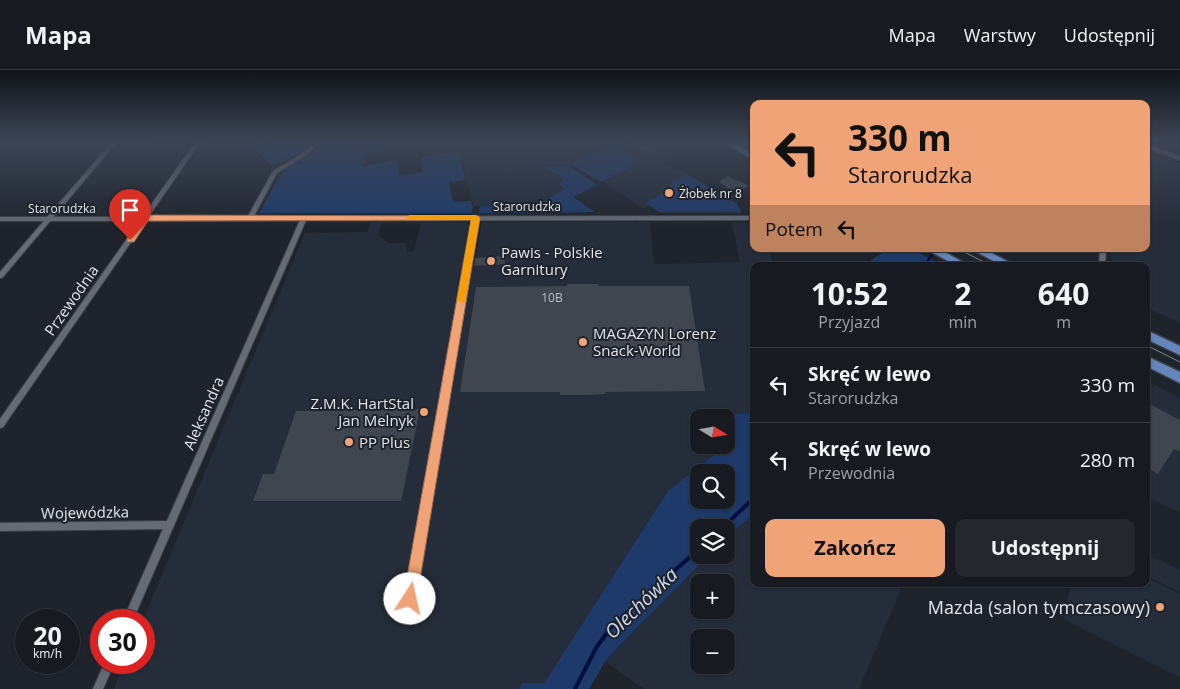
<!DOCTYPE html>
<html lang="pl">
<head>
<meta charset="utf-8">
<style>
	body { margin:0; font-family:"Open Sans",sans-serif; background:#24282e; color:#f1f3f6; height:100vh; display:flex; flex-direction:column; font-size:19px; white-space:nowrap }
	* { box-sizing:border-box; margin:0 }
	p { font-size:16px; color:#9ea1a5 }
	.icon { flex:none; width:28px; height:28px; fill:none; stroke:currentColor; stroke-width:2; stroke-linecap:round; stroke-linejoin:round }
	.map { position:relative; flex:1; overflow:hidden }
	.details { position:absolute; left:750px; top:192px; width:400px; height:325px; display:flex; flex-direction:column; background:#171b21; border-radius:10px; box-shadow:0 1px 4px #0004,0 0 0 1px #36393f }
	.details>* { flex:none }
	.banner { position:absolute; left:750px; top:30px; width:400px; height:152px; border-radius:10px; box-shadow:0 1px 4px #0004,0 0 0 1px #36393f; background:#efa377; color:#111; overflow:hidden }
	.needle { width:32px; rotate:101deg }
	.tools { position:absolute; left:690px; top:339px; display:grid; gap:10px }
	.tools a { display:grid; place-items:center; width:45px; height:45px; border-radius:10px; background:#171b21; box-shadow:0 1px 4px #0004,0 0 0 1px #36393f; font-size:25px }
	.speed { position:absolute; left:15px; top:539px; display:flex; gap:10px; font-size:25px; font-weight:700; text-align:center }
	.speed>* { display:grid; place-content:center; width:65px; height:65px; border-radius:50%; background:#171b21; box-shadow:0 1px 4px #0004,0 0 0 1px #36393f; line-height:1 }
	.speed small { font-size:12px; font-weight:400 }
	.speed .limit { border:8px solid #d22; background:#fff; color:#111 }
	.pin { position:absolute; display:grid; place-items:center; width:42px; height:42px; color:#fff; margin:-51px -21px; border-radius:50% 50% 50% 0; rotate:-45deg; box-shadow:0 0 5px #0007 }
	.pin .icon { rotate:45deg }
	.me { position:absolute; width:55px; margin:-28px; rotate:10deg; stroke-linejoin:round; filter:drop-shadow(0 0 4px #0008) }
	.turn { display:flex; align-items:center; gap:18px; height:105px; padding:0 15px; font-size:22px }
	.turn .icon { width:65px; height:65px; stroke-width:2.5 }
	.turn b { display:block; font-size:35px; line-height:42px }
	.then { display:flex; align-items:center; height:48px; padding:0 15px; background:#0003; gap:10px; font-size:19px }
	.eta { display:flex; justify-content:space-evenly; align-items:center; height:85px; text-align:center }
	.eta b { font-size:30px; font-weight:700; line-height:35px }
	.button { display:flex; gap:10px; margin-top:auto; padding:10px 15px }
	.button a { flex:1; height:58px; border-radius:10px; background:#efa377; color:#111; font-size:20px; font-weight:700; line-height:58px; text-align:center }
	.button a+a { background:#24282e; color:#f1f3f6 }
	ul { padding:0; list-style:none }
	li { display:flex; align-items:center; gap:15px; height:75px; padding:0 15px; border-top:1px solid #36393f }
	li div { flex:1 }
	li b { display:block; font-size:19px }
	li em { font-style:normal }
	header { display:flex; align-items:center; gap:30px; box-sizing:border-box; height:70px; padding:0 25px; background:#171b21; border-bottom:1px solid #36393f }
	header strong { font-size:24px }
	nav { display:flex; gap:28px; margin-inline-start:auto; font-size:18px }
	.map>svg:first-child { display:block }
	.built { fill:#252d3a; fill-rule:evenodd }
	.green { fill:#1e3a6b; fill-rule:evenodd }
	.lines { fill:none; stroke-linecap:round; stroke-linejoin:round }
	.stream-far1 { stroke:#000e3f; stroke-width:2.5 }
	.stream { stroke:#000e3f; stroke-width:4 }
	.building { fill:#40464f }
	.minor-casing { stroke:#3d4147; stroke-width:2 }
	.tertiary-casing { stroke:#3d4147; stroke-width:2 }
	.primary-casing { stroke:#3d4147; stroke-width:3 }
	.minor { fill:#656b75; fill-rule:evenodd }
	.tertiary { fill:#656b75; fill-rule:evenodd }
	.primary { fill:#6586bc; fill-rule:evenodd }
	.tram { stroke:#7f838a; stroke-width:1 }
	.route { fill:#efa377; stroke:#9b6a4d }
	.slow { fill:#f59e0b }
	.poi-dot { fill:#efa377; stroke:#1f242c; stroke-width:2 }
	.labels { text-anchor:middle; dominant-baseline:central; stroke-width:4; stroke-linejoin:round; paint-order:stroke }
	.far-poi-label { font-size:12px; fill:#e0e4ea; stroke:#1f242c; text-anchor:start }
	.far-street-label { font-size:12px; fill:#e0e4ea; stroke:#1f242c }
	.number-label { font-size:12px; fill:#b8bcc3 }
	.poi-label { font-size:15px; fill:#e0e4ea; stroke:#1f242c; text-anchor:start }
	.street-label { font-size:15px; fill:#e0e4ea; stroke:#1f242c }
	.near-poi-label { font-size:18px; fill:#e0e4ea; stroke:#1f242c; text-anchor:end }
	.near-water-label { font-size:19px; font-style:italic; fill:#cdd9ed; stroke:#1f242c }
</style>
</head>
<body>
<header>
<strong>Mapa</strong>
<nav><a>Mapa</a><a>Warstwy</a><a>Udostępnij</a></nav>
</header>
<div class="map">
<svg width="1180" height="619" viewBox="0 0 1180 619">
	<rect width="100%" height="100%" fill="#1f242c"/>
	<path class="built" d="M 450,71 L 701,71 L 663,93 L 690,106 L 737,134 L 742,143 L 660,143 L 649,136 L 644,139 L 603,112 L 642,92 L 612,74 L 567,96 L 541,95 L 563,110 L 558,114 L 565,119 L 537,133 L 536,137 L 473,136 L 460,81 L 458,77 Z
		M 1146,81 L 1180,93 L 1180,253 L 1146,237 L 1146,196 L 1112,196 L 1111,179 L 1146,179 Z
		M 371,152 L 382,152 L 378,165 L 388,173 L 405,173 L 407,182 L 414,181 L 421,152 L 466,153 L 470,157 L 463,196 L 474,196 L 482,153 L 484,153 L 650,152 L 654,194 L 740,192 L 732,153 L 754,153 L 754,179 L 769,179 L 772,191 L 808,191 L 806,196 L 754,196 L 754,343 L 728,344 L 726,374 L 726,348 L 699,348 L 699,375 L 725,375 L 668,421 L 544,613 L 522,613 L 519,619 L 114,619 L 125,593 L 144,592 L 143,550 L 305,163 L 367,162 Z
		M 1146,310 L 1180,328 L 1180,442 L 1146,427 Z
		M 754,444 L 754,514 L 903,514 L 859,619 L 644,619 L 610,595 L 606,590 L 618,577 L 709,485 L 726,485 L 726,468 ZM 699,512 L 726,512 L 726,540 L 699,540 ZM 699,568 L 726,568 L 726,595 L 699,595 Z
		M 1146,484 L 1180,500 L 1180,522 L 1146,506 Z
		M 1146,508 L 1180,524 L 1180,607 L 1064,549 L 1071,514 L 1146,514 Z"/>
	<path class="green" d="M 273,71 L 314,71 L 301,83 L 272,96 L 254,78 Z
		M 323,71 L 399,71 L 389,72 L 389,75 L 383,76 L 383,79 L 365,82 L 366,94 L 363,94 L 364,96 L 397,90 L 399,106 L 423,102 L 421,88 L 433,84 L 459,82 L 465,110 L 449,112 L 453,132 L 471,131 L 472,136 L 305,137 L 473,136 L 472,143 L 259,143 L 283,100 L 310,84 Z
		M 612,74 L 642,92 L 601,112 L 571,94 Z
		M 543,94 L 548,97 L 568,96 L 597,115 L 573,127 L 595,142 L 540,143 L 536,137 L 538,134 L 565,119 L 559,114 L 563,109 L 541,95 Z
		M 684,105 L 690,106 L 737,134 L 741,142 L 660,142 L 645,133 L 674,117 L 669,114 Z
		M 480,136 L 528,137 L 528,143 L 479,143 Z
		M 889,179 L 911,179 L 945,196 L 868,196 L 871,190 Z
		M 754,343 L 754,444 L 726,468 L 726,458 L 699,458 L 699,485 L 709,485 L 618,577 L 606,590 L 589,619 L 519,619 L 522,613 L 544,613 L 668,421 L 726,375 L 728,344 ZM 699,402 L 726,402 L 726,430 L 699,430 Z"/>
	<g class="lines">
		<path class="stream-far1" d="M 924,196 L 936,179"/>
		<path class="stream" d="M 722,458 L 754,428
			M 575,619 L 596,578 L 612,556 L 699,479"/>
	</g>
	<path class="building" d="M 626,71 L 646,71 L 659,79 L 651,83 L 646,82 Z
		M 728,106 L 736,111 L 738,110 L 749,116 L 738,122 L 731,120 L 719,112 Z
		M 504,186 L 505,194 L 474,196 L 475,188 Z
		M 567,214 L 598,214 L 598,216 L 689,216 L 705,321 L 605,322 L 605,324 L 591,325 L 560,325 L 560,322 L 460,322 L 476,217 L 567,216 Z
		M 1146,332 L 1180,350 L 1180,382 L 1174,379 L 1158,404 L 1146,397 Z
		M 420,339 L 401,431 L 253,431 L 263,404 L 274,404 L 296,341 Z"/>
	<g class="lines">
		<g class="minor-casing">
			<path id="minor" d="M 0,71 L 152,71 L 150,73 L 116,73 L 2,208 L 0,208 L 0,202 L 111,73 L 0,74 Z
				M 196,71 L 201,71 L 3,357 L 0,358 L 0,349 Z
				M 317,71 L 322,71 L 307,85 L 277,103 L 253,148 L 250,150 L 248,149 L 247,148 L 273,101 L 303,83 Z
				M 1146,74 L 1180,86 L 1180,90 L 1146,78 Z
				M 304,146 L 307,148 L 133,550 L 123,550 L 163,459 L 0,461 L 0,453 L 167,451 L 301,148 Z
				M 476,146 L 479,148 L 412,548 L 410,551 L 407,553 L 404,551 L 402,548 L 473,148 Z
				M 1100,179 L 1106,179 L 1105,196 L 1099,196 Z
				M 105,592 L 115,592 L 103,619 L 93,619 Z"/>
		</g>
		<g class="tertiary-casing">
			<path id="tertiary" d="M 754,146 L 754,150 L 0,151 L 0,147 Z"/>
		</g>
		<g class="primary-casing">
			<path id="primary" d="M 720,71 L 731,71 L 754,83 L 754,90 Z
				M 926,179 L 939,179 L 970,196 L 957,196 Z
				M 971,179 L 984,179 L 1016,196 L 1003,196 Z
				M 1146,260 L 1180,276 L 1180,285 L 1146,269 Z
				M 1146,286 L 1180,302 L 1180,313 L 1146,296 Z"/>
		</g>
		<use href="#minor" class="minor"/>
		<use href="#tertiary" class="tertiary"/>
		<use href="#primary" class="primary"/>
		<path class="tram" d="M 738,71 L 754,79
			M 958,179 L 992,196
			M 1146,275 L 1180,292"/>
	</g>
	<linearGradient id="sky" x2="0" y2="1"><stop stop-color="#111418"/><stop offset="0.45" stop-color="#3c4556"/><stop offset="1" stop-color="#3c4556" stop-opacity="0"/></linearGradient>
	<rect width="1180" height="158" fill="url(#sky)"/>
	<path class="route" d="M 146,145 L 479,146 L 480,148 L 416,534 L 410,536 L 405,534 L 403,529 L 471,150 L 148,151 L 134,172 L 127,172 L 127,168 L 143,146 Z"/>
	<path class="slow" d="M 410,145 L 476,145 L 480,148 L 465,232 L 462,233 L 457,230 L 471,150 L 407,150 L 407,146 Z"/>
	<g class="poi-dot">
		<circle cx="669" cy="123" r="5"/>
		<circle cx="491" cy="191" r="5"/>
		<circle cx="583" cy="272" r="5"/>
		<circle cx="424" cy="342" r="5"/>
		<circle cx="349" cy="372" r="5"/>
		<circle cx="1160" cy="537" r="5"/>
	</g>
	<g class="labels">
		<g class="far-poi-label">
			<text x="679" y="123">Żłobek nr 8</text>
		</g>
		<g class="far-street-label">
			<text x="527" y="136">Starorudzka</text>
			<text x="62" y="138">Starorudzka</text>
		</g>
		<g class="number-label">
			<text x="552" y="227">10B</text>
		</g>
		<g class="poi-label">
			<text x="501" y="182">Pawis - Polskie<tspan x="501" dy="17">Garnitury</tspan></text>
			<text x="593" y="263">MAGAZYN Lorenz<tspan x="593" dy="17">Snack-World</tspan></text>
			<text x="414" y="333" text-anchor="end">Z.M.K. HartStal<tspan x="414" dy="17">Jan Melnyk</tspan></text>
			<text x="359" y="372">PP Plus</text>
		</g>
		<g class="street-label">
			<text transform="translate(71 230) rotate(-55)">Przewodnia</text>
			<text transform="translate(203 343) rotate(-66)">Aleksandra</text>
			<text transform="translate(85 442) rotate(-1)">Wojewódzka</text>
		</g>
		<g class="near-poi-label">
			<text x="1150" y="537">Mazda (salon tymczasowy)</text>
		</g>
		<g class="near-water-label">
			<text transform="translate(641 533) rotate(-44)">Olechówka</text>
		</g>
	</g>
</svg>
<div class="tools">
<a><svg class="needle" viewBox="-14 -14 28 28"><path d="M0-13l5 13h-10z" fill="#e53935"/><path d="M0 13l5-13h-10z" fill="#9ea1a5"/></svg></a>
<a><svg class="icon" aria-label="search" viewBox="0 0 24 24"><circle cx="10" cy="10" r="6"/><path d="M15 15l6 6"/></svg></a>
<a><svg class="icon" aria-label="layers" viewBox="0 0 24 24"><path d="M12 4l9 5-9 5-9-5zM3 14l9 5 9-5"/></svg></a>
<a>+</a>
<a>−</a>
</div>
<div class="speed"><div>20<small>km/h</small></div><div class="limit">30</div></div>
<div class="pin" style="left:130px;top:170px;background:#d93025"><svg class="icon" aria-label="arrive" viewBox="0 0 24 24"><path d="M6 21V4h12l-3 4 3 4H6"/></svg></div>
<svg class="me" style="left:410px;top:529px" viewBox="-20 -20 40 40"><circle r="19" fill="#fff"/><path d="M0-13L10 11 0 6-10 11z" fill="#efa377"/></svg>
<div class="banner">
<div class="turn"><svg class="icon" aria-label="left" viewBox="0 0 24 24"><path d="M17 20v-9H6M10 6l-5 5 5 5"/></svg><div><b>330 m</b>Starorudzka</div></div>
<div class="then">Potem<svg class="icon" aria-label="left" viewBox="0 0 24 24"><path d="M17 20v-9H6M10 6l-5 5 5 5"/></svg></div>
</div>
<section class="details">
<div class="eta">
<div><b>10:52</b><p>Przyjazd</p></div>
<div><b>2</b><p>min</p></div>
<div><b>640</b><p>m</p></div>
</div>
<ul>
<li><svg class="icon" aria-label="left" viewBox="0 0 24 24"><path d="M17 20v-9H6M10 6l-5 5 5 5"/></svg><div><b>Skręć w lewo</b><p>Starorudzka</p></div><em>330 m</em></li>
<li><svg class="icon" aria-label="left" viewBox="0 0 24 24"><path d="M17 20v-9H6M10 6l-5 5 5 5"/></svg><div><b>Skręć w lewo</b><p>Przewodnia</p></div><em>280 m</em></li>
</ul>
<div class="button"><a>Zakończ</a><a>Udostępnij</a></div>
</section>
</div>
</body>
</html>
